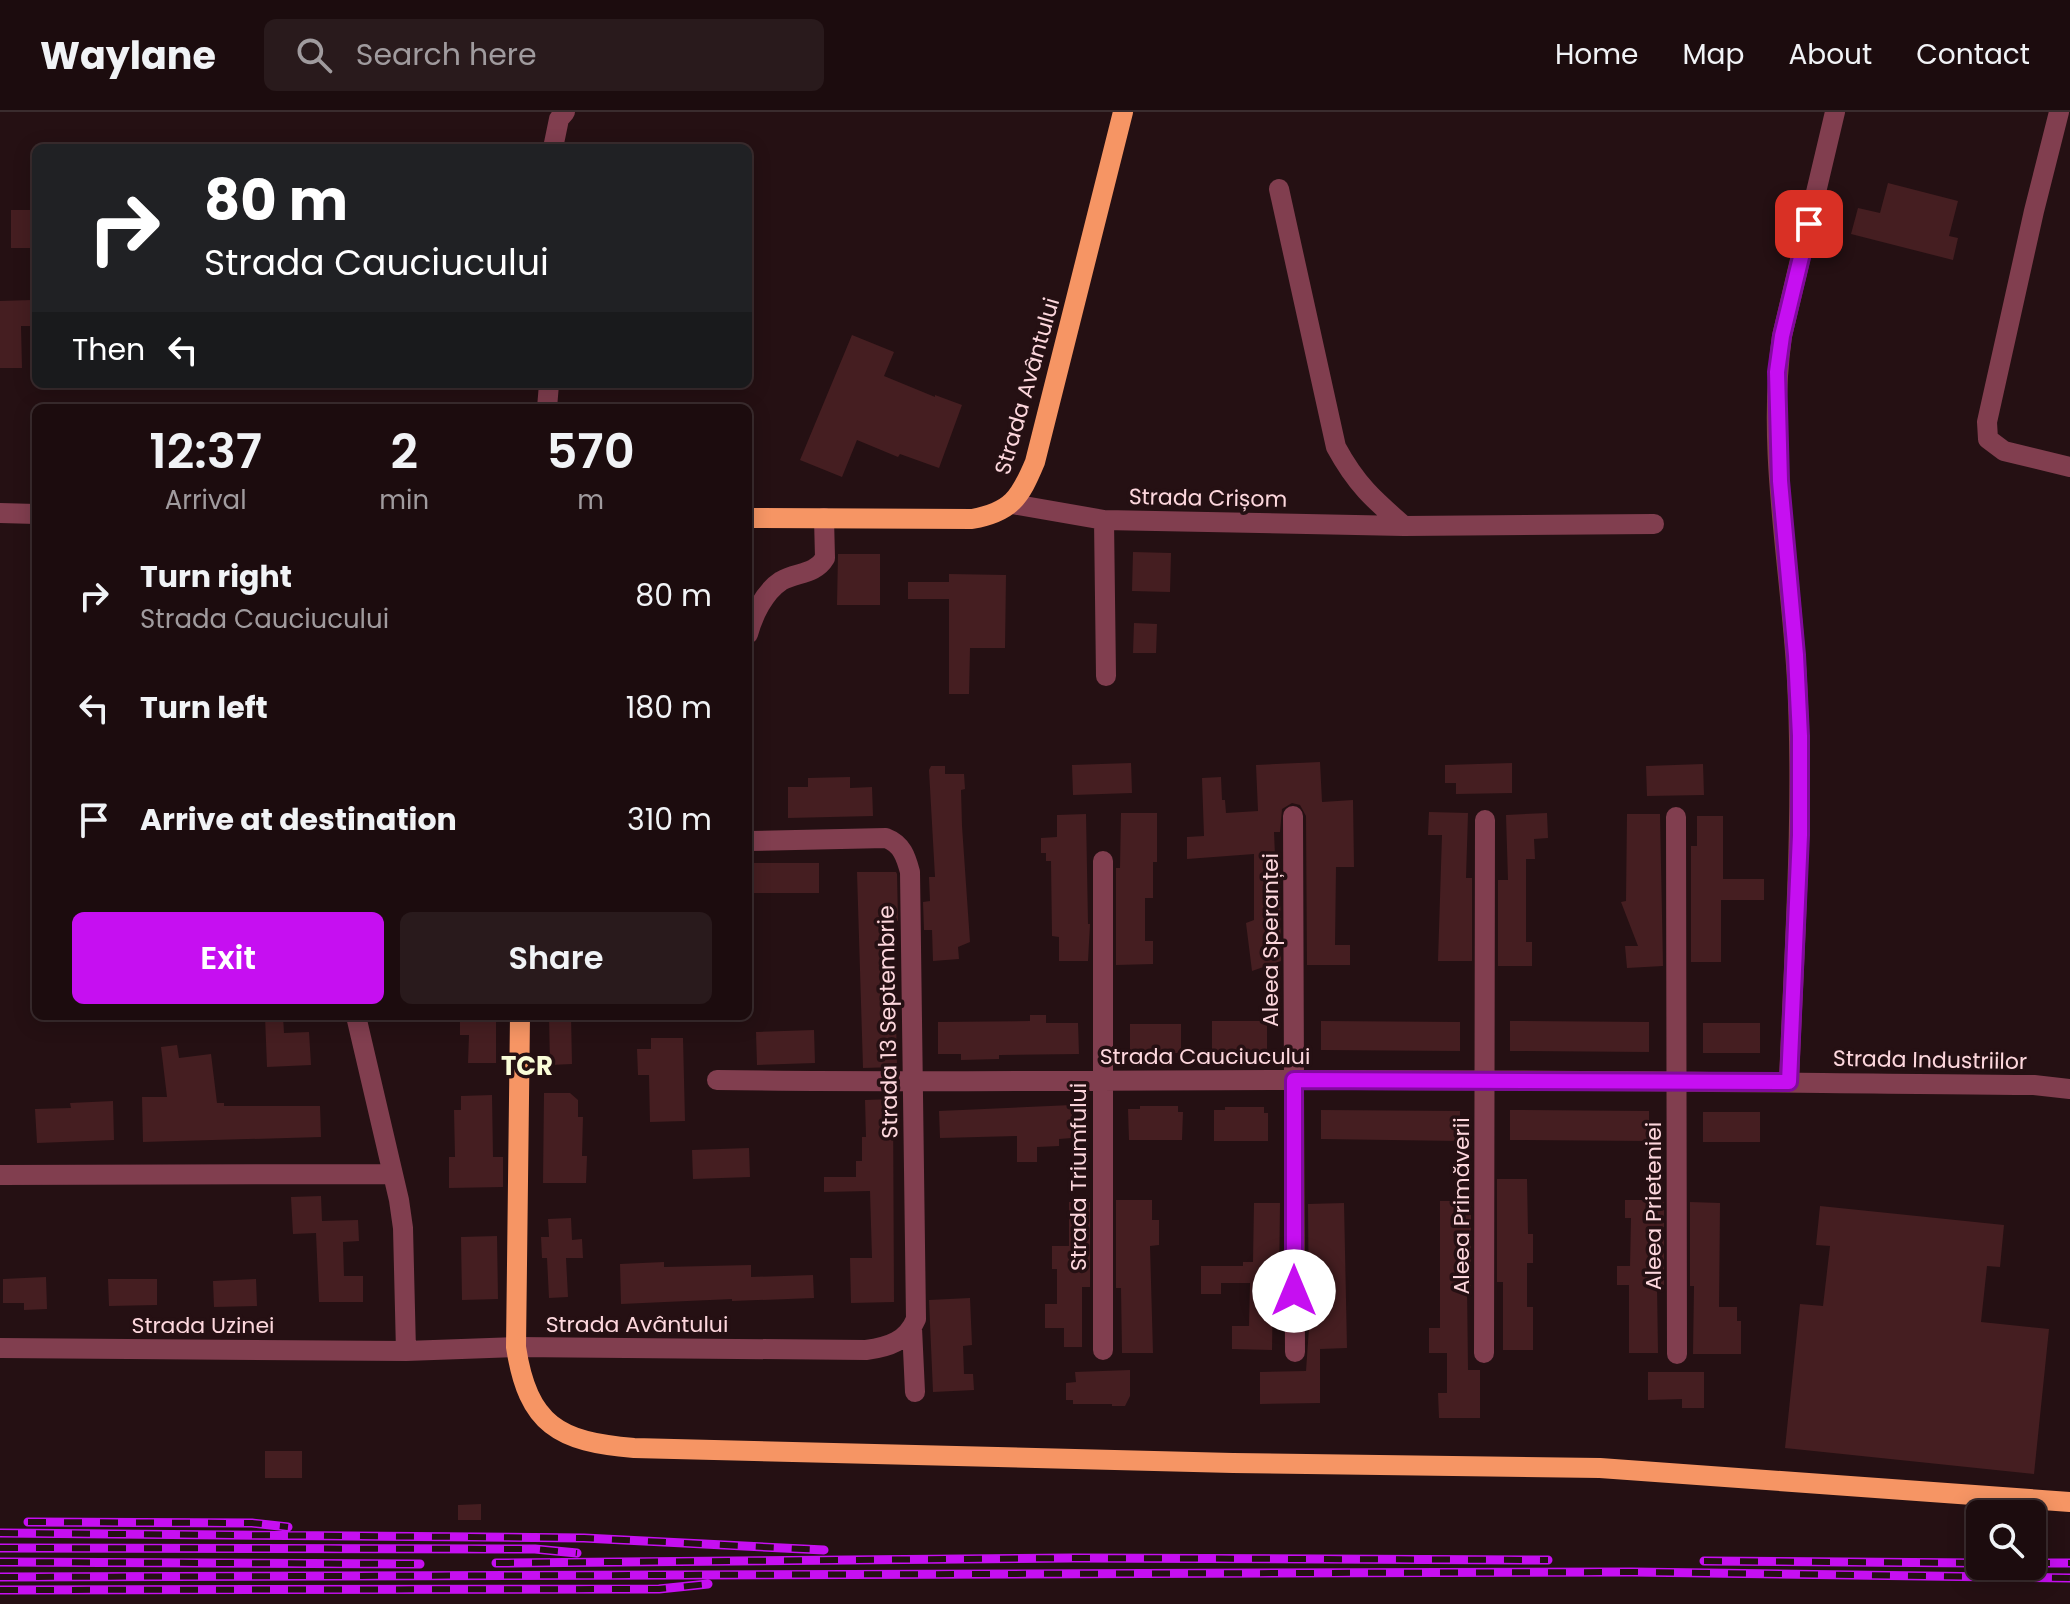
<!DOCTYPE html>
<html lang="en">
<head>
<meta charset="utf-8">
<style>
	body { margin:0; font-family:Poppins,sans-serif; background:#291a1c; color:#f1f3f6; height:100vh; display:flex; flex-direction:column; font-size:30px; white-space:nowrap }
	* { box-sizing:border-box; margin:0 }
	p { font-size:26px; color:#a09b9e }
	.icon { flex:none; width:44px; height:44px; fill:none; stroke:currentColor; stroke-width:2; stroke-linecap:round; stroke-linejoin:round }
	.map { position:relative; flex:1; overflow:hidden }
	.side { position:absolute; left:32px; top:292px; width:720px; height:616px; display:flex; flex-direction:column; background:#1c0c0e; border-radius:12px; box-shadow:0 4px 20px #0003,0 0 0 2px #3a2c2e }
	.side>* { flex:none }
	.guide { position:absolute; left:32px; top:32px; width:720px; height:244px; border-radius:12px; box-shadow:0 4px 20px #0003,0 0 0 2px #3a2c2e; background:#202124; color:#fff; overflow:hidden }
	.fabs { position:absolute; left:1966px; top:1388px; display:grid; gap:16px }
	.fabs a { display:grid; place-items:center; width:80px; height:80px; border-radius:12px; background:#1c0c0e; box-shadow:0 4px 20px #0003,0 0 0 2px #3a2c2e; font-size:40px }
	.pin { position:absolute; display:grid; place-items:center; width:68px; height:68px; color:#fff; margin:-34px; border-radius:16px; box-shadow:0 4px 12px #0006 }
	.me { position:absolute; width:88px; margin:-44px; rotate:0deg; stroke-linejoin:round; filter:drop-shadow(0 0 6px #0008) }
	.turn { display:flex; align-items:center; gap:28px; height:168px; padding:0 40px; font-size:36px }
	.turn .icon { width:104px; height:104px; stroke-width:2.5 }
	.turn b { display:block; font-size:56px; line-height:68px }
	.then { display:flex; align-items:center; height:76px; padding:0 40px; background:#0003; gap:16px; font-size:30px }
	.eta { display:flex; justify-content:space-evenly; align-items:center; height:136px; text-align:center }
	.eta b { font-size:48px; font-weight:600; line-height:56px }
	.button { display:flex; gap:16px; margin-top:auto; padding:16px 40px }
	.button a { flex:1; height:92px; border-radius:12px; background:#c60ff1; color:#fff; font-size:32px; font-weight:600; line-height:92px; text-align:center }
	.button a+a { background:#291a1c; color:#f1f3f6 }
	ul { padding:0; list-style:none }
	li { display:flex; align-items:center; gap:24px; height:112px; padding:0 40px }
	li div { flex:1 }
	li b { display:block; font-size:30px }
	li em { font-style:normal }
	header { display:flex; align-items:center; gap:48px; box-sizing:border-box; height:112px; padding:0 40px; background:#1c0c0e; border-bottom:2px solid #3a2c2e }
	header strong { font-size:38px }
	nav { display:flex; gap:44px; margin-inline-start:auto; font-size:28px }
	.search { width:560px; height:72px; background:#291a1c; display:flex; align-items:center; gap:20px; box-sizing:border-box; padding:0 28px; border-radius:12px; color:#a09b9e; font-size:30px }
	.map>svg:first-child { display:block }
	.building { fill:#451e21 }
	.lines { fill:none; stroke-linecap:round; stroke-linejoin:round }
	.minor { stroke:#813e4f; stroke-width:20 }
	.major { stroke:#f69564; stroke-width:20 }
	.rail-casing { stroke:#c60ff1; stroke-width:9 }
	.rail { stroke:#251013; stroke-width:6; stroke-dasharray:18; stroke-linecap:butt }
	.route-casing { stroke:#810a9d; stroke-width:20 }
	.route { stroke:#c60ff1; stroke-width:14 }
	.labels { text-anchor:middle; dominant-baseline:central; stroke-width:7; stroke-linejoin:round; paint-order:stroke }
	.street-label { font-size:22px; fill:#fdd7dd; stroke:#251013 }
	.quarter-label { font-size:26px; font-weight:bold; fill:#fafdd8; stroke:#251013 }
</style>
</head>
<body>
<header>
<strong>Waylane</strong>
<div class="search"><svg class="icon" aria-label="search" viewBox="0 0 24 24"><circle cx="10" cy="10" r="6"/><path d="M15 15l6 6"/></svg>Search here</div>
<nav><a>Home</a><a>Map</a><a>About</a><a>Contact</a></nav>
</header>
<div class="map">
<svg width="2070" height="1492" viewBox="0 0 2070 1492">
	<rect width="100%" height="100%" fill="#251013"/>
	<path class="building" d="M 1888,71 L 1958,89 L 1949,124 L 1958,126 L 1953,148 L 1851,122 L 1858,96 L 1880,101 Z
		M 11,98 L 35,98 L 36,136 L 11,136 Z
		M 32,188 L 32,214 L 21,214 L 22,256 L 0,256 L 0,189 Z
		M 852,223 L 894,240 L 884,264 L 935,285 L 935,283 L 962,293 L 939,356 L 900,342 L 898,345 L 857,328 L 842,365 L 800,348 Z
		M 1133,440 L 1171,441 L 1170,480 L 1132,479 Z
		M 838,442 L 880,442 L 880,493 L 837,493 Z
		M 949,462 L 1006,463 L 1005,536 L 970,536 L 969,582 L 949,582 L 949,487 L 908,487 L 908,470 L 949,470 Z
		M 1134,511 L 1157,512 L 1156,541 L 1133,541 Z
		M 1320,650 L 1322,690 L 1353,688 L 1354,755 L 1336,755 L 1335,833 L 1350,833 L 1350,853 L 1307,853 L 1306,704 L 1300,693 L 1292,691 L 1282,697 L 1280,720 L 1274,720 L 1276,767 L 1280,767 L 1281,849 L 1252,859 L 1246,811 L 1254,808 L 1254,742 L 1187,747 L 1187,725 L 1204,724 L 1202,666 L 1221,665 L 1222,688 L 1225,688 L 1226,701 L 1258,699 L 1256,653 Z
		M 1131,651 L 1132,681 L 1073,683 L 1072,653 Z
		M 1512,651 L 1512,681 L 1456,682 L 1456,671 L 1445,671 L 1445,653 Z
		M 1703,652 L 1704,683 L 1647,684 L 1646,654 Z
		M 931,654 L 945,654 L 945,662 L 964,662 L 965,677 L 961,678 L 962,714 L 970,830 L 958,835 L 959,847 L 933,849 L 932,818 L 924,818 L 923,790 L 930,789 L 929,765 L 935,765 L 929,658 Z
		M 850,665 L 850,676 L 872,675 L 873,704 L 788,706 L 788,675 L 808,675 L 808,666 Z
		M 1429,700 L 1468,701 L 1466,766 L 1472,766 L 1472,849 L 1438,849 L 1442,723 L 1428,723 Z
		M 1121,701 L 1157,701 L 1157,750 L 1153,750 L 1153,786 L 1145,786 L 1145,829 L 1153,829 L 1153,852 L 1116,853 L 1116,756 L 1120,756 Z
		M 1547,701 L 1548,726 L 1534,727 L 1535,747 L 1526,747 L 1526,830 L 1532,830 L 1532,854 L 1498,854 L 1498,768 L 1508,768 L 1506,703 Z
		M 1086,702 L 1088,812 L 1090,812 L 1088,849 L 1059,849 L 1059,825 L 1052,824 L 1051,749 L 1046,749 L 1046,741 L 1041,741 L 1041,726 L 1057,725 L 1057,703 Z
		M 1627,702 L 1660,702 L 1663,854 L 1627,856 L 1625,834 L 1638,834 L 1621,790 L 1626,789 Z
		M 1697,704 L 1723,704 L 1723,767 L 1764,767 L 1764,788 L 1721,788 L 1721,850 L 1691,850 L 1691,734 L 1697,734 Z
		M 748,751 L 819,751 L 819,781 L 748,781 Z
		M 857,760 L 896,760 L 897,762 L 898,809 L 894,809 L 897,955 L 863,956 Z
		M 1030,903 L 1046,903 L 1046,911 L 1078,911 L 1079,942 L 999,943 L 999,947 L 961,948 L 961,942 L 938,942 L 938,910 L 1030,909 Z
		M 265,904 L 283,904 L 284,921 L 309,920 L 311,953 L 267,955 Z
		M 460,904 L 496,904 L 496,951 L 468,951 L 469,923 L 460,923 Z
		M 549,904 L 571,904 L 572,952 L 550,953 Z
		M 1212,909 L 1267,909 L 1267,939 L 1237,940 L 1237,945 L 1223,945 L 1222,939 L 1212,939 Z
		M 1321,909 L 1460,910 L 1460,939 L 1321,938 Z
		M 1510,909 L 1649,910 L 1649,940 L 1510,939 Z
		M 1703,911 L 1760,911 L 1760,941 L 1703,941 Z
		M 1130,912 L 1181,912 L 1181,941 L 1130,941 Z
		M 814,918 L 815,951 L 757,953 L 756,920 Z
		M 651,926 L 683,926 L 685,1009 L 650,1010 L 649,963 L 638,963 L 637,937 L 651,937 Z
		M 177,933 L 179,946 L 211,942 L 217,991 L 224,991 L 224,994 L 320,994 L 321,1025 L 143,1030 L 142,985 L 167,985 L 161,935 Z
		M 544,981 L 570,981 L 578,988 L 578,1005 L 583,1005 L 582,1044 L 587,1044 L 586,1071 L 543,1071 Z
		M 492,983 L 493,1045 L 503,1045 L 503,1075 L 449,1076 L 449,1045 L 455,1045 L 454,998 L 461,998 L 461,984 Z
		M 893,987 L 894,1190 L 851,1191 L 850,1146 L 872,1146 L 870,1079 L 824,1080 L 824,1065 L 856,1065 L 856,1049 L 862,1049 L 862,1025 L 866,1025 L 865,988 Z
		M 113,989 L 114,1028 L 37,1031 L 35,997 L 71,996 L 70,991 Z
		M 1072,993 L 1072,1026 L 1059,1027 L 1059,1034 L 1037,1035 L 1037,1050 L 1017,1050 L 1017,1024 L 940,1026 L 939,999 Z
		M 1140,994 L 1178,994 L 1178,1000 L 1183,1000 L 1182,1028 L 1129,1028 L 1128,997 L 1140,997 Z
		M 1225,995 L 1264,995 L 1264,1001 L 1268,1001 L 1268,1029 L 1214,1029 L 1214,998 L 1225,998 Z
		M 1321,998 L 1460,999 L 1460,1029 L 1321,1027 Z
		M 1510,998 L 1649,999 L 1649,1029 L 1510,1028 Z
		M 1703,1000 L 1760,1000 L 1760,1030 L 1703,1030 Z
		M 749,1036 L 750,1065 L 693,1067 L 692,1038 Z
		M 1497,1067 L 1527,1067 L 1528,1122 L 1533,1122 L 1533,1151 L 1527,1151 L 1527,1195 L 1533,1195 L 1533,1238 L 1503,1238 L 1503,1170 L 1497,1170 Z
		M 321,1084 L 322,1109 L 358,1108 L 359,1129 L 343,1130 L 344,1164 L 363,1164 L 363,1190 L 319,1190 L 316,1121 L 293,1122 L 291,1085 Z
		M 1116,1088 L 1152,1088 L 1152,1108 L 1159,1108 L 1159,1133 L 1150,1134 L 1153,1241 L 1122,1241 L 1121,1176 L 1116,1176 Z
		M 1625,1088 L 1664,1088 L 1664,1173 L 1657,1174 L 1658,1241 L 1629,1241 L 1629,1173 L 1617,1173 L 1617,1154 L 1630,1154 L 1631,1106 L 1625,1106 Z
		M 1440,1089 L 1471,1089 L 1471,1174 L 1467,1174 L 1468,1258 L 1480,1258 L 1480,1306 L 1439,1306 L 1438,1281 L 1447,1281 L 1447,1241 L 1429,1241 L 1429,1216 L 1440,1216 Z
		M 1069,1090 L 1090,1090 L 1090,1175 L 1082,1175 L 1082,1235 L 1064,1235 L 1064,1216 L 1045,1216 L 1045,1192 L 1057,1192 L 1057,1157 L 1052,1157 L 1052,1134 L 1069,1134 Z
		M 1690,1090 L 1720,1091 L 1719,1195 L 1737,1195 L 1737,1209 L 1741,1209 L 1741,1242 L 1693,1242 L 1694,1174 L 1690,1174 Z
		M 1254,1091 L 1280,1091 L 1279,1172 L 1273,1172 L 1272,1238 L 1232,1237 L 1232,1214 L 1249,1214 L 1250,1171 L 1221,1171 L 1221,1182 L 1201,1182 L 1201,1154 L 1243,1154 L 1243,1150 L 1253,1150 Z
		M 1344,1091 L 1347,1236 L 1320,1237 L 1320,1291 L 1260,1292 L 1260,1260 L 1306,1259 L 1309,1216 L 1308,1092 Z
		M 1820,1094 L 2004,1113 L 2000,1155 L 1987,1154 L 1981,1210 L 2049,1217 L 2034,1362 L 1785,1336 L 1800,1192 L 1823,1194 L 1830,1134 L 1816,1133 Z
		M 571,1106 L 572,1128 L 582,1127 L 583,1146 L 566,1146 L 568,1185 L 549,1186 L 547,1146 L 542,1146 L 541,1125 L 549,1125 L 548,1107 Z
		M 497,1124 L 498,1187 L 462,1188 L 461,1125 Z
		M 664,1150 L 664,1155 L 751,1153 L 751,1165 L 813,1163 L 814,1186 L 732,1189 L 732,1187 L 621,1192 L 620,1152 Z
		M 46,1165 L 47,1197 L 24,1198 L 24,1191 L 3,1191 L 3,1167 Z
		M 108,1167 L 157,1167 L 157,1193 L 109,1194 Z
		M 256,1167 L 257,1194 L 214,1195 L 213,1169 Z
		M 970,1186 L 972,1233 L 963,1234 L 964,1262 L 973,1262 L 974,1278 L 933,1280 L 929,1188 Z
		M 1130,1258 L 1130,1284 L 1125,1294 L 1112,1294 L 1112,1292 L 1073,1292 L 1073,1288 L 1066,1288 L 1066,1271 L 1076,1270 L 1075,1260 Z
		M 1648,1260 L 1704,1260 L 1704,1296 L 1682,1296 L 1682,1287 L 1648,1288 Z
		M 265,1339 L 302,1339 L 302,1366 L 265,1366 Z
		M 481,1392 L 481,1408 L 458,1408 L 458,1393 Z"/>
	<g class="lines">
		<path class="minor" d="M 2059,0 L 2034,99 L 1987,310 L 1988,327 L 2004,339 L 2070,355
			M 553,36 L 559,7 L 565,0
			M 1279,77 L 1336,335 C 1356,372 1373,387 1404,414
			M 547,296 L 549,272
			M 1012,392 L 1104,408 L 1404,414 L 1654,412
			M 0,401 L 36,402
			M 1104,408 L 1106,564
			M 748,522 C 753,504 764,480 781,469 C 796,460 815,463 825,446 L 824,406
			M 1293,704 L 1295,1240
			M 1676,705 L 1677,1242
			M 356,904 L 399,1088 L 403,1116 L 406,1239
			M 717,968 C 909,971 1100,968 1292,968 C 1540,967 1787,971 2034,973 L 2070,977
			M 1789,970 C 1794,836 1804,703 1797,569 C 1791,455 1766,338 1782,224 L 1835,0
			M 0,1063 L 392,1062
			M 912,1216 L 915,1280
			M 0,1236 L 406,1239 L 516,1235 L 866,1238 C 889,1235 907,1229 916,1207 L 910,760 C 906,745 902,732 886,726 L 748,729
			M 1103,1238 L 1103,749
			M 1484,1241 L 1485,708"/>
		<path class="major" d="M 748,406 L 972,407 C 1011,400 1020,386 1035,350 L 1123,0
			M 520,904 L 516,1235 C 528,1313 559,1330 634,1336 L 1233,1351 L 1600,1356 L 2070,1390"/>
		<g class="rail-casing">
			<path id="rail" d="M 28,1410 L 252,1411 L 288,1415
				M 0,1421 L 584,1426 L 824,1438
				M 0,1436 L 535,1437 L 577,1441
				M 1704,1449 L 1980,1451
				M 0,1450 L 420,1452
				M 496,1451 L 1073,1446 L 1548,1448
				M 2032,1451 L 2070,1451
				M 0,1465 L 1632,1460 L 2070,1466
				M 0,1478 L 659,1477 L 708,1472"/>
		</g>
		<use href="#rail" class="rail"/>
	</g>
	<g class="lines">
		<g class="route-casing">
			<path id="route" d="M 1294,1179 L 1294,968 L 1789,970 L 1800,723 L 1800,624 L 1796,543 L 1780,369 L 1777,260 L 1782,224 L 1809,112"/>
		</g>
		<use href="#route" class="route"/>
	</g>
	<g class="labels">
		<g class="street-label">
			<text transform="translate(1027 274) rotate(-74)">Strada Avântului</text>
			<text transform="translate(1208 386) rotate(1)">Strada Crișom</text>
			<text transform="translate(1270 828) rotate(-90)">Aleea Speranței</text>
			<text transform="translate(888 910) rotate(-91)">Strada 13 Septembrie</text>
			<text x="1205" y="944">Strada Cauciucului</text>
			<text transform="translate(1930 948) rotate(1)">Strada Industriilor</text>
			<text transform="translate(1078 1065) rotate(-90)">Strada Triumfului</text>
			<text transform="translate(1461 1094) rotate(-90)">Aleea Primăverii</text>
			<text transform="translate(1653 1094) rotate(-90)">Aleea Prieteniei</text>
			<text x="637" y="1212">Strada Avântului</text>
			<text x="203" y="1213">Strada Uzinei</text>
		</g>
		<g class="quarter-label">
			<text x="527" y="954">TCR</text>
		</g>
	</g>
</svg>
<div class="fabs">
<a><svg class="icon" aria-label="search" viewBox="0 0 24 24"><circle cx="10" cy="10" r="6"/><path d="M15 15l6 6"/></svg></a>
</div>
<div class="pin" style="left:1809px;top:112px;background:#d93025"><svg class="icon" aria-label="arrive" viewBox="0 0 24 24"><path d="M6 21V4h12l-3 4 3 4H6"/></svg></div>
<svg class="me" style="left:1294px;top:1179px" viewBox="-20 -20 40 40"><circle r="19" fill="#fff"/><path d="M0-13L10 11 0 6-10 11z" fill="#c60ff1"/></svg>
<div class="guide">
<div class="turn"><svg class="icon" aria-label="right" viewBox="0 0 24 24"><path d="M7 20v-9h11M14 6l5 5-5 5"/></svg><div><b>80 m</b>Strada Cauciucului</div></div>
<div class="then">Then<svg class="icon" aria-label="left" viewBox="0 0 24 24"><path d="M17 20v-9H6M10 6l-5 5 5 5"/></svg></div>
</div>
<section class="side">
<div class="eta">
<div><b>12:37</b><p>Arrival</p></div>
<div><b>2</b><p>min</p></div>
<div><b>570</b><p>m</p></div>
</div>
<ul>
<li><svg class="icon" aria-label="right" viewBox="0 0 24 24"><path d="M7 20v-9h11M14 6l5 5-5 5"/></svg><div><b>Turn right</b><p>Strada Cauciucului</p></div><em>80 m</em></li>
<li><svg class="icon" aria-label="left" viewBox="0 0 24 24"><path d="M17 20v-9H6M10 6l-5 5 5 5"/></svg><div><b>Turn left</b></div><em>180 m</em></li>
<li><svg class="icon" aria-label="arrive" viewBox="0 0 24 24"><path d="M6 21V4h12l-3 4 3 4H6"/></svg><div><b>Arrive at destination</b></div><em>310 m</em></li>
</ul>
<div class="button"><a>Exit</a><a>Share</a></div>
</section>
</div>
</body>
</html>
